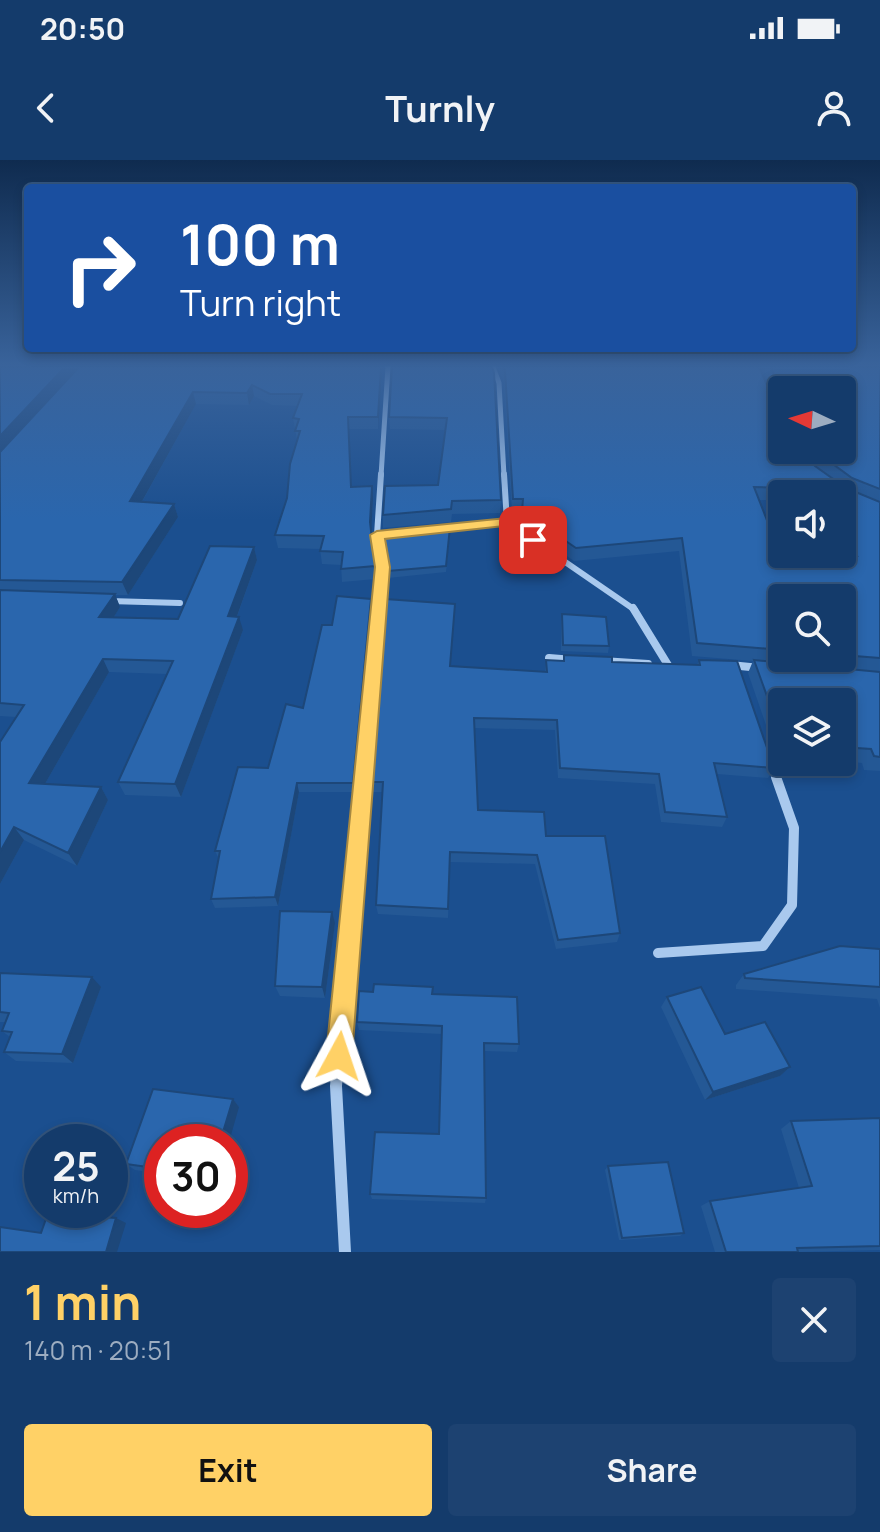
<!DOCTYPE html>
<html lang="en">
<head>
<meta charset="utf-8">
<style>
	body { margin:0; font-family:Manrope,sans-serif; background:#1d4271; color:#f1f3f6; height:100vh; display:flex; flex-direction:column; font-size:30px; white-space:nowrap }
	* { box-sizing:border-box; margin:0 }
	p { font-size:26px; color:#9dadc1 }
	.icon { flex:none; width:44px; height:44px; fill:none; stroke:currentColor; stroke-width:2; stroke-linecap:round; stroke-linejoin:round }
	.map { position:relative; height:1092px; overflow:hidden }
	.details { display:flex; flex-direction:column; background:#143b6b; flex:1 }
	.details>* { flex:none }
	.guide { position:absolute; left:24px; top:24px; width:832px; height:168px; border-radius:8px; box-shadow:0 4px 12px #0003,0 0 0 2px #33557e; background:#1a4fa0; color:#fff; overflow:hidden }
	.needle { width:52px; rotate:274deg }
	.controls { position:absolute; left:768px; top:216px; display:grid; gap:16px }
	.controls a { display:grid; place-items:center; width:88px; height:88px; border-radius:8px; background:#143b6b; box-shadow:0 4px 12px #0003,0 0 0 2px #33557e; font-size:40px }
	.speed { position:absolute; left:24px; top:964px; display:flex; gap:16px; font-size:40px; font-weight:700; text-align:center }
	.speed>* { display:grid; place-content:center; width:104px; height:104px; border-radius:50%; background:#143b6b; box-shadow:0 4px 12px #0003,0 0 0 2px #33557e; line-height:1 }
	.speed small { font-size:20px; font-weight:400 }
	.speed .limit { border:12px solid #d22; background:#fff; color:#111 }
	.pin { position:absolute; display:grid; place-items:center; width:68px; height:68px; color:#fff; margin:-34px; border-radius:16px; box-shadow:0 4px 12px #0006 }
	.me { position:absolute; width:88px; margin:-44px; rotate:5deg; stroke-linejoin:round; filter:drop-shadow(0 0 6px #0008) }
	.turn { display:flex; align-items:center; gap:28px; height:168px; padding:0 24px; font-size:36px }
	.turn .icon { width:104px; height:104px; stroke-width:2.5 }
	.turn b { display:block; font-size:56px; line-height:68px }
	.round { display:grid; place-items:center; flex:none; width:84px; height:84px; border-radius:8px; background:#1d4271 }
	.headline { display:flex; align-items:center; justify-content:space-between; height:136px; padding:0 24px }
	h1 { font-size:48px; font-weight:700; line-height:60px; color:#ffd166 }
	.button { display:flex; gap:16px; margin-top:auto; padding:16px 24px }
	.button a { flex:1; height:92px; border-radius:8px; background:#ffd166; color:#111; font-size:32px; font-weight:700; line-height:92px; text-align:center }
	.button a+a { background:#1d4271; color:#f1f3f6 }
	.status { display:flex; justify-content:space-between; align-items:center; height:56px; padding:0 40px; background:#143b6b; direction:ltr }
	.status svg { height:22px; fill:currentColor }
	header { display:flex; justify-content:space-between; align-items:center; height:104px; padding:0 24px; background:#143b6b; font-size:36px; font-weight:700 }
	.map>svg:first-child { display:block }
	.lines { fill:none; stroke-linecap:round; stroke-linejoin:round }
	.minor-far4 { stroke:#a9c9ee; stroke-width:5 }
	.minor-far3 { stroke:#a9c9ee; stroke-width:6 }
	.minor-far2 { stroke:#a9c9ee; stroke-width:8 }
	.minor-far1 { stroke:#a9c9ee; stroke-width:10 }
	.minor { stroke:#a9c9ee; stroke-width:12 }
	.wall { fill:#245895; fill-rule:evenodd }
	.shaded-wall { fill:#1d4779 }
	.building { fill:#2a66ad; stroke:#1d4779; stroke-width:2; fill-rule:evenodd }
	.route { fill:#ffd166; stroke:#a68842; stroke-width:2 }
</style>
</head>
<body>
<div class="status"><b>20:50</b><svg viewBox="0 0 49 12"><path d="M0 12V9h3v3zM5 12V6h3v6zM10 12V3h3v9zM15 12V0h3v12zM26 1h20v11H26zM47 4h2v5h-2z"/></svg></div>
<header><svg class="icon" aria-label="back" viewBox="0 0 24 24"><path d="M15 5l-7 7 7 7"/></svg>Turnly<svg class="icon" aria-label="person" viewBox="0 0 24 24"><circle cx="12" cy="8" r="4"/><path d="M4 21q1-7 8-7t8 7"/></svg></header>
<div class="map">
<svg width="880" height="1092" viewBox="0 0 880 1092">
	<rect width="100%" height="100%" fill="#1b4f8f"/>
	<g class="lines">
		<path class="minor-far4" d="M 493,207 L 499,223 L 504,316
			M 381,316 L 388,207"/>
		<path class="minor-far3" d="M 504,314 L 507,362
			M 441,369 L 507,362 L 635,450
			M 109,441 L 180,443
			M 379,450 L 383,407 L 377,375 L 381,314"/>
		<path class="minor-far2" d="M 633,448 L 668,505
			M 549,498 L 573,500
			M 602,501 L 648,504
			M 730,505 L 760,508
			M 771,601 L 777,619
			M 364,619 L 379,448"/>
		<path class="minor-far1" d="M 658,793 L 763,786 L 792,745 L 794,668 L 776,617
			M 345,829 L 364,617"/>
		<path class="minor" d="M 345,827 L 336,926 L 345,1092"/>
	</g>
	<path class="wall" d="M 0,207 L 382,207 L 378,269 L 349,269 L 351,327 L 373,339 L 371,373 L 376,419 L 342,422 L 341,405 L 322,404 L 320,389 L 278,388 L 275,375 L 287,338 L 297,280 L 293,258 L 298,246 L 272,245 L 254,236 L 249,245 L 196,244 L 142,342 L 174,344 L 178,357 L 128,435 L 115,435 L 120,447 L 113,458 L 178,459 L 254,387 L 257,400 L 237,457 L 243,470 L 181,637 L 125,635 L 118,622 L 167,514 L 109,512 L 45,624 L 101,627 L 108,640 L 77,706 L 24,680 L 0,724 L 0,582 L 16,557 L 0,556 Z
		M 492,207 L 501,340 L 500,353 L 452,354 L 451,362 L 383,368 L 383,355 L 438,325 L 445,270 L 390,269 L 389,257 Z
		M 497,207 L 759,207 L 782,290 L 842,290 L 782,230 L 782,257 L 763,207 L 880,207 L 880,611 L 864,610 L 862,603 L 842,601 L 842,542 L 782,542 L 782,595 L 776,594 L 748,513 L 753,501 L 692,496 L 679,391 L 574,401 L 521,364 L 522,352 L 512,352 L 504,222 ZM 782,334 L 842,334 L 842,392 L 843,395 L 779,391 L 759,340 L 782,340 ZM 782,438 L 842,438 L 842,498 L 782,498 Z
		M 520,371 L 556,396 L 555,403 L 517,406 Z
		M 384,374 L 450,374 L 446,412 L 388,418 Z
		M 371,439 L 372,448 L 355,632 L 299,632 L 278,746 L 215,748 L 211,739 L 219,699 L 215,691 L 268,608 L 303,548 L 332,465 Z
		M 562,454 L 609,486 L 608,493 L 561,491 L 561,461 Z
		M 564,495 L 612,502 L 697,505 L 699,500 L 774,608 L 768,618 L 717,614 L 727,657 L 722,667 L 661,662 L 655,624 L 558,618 L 555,570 L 475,568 L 478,650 L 546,676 L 620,773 L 617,782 L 556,789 L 535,704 L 450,702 L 448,758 L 378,754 L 376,745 L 382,632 L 371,632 L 369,622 L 451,506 L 545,512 L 546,500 L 563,501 Z
		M 335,763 L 325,838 L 280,836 L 275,826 Z
		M 880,789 L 880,848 L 877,839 L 736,829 L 736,825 L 744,814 Z
		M 0,813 L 101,827 L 73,903 L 16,901 L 4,892 L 10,877 L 2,871 L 6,862 L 0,862 Z
		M 433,834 L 519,884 L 517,892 L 484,891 L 486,1038 L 485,1043 L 372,1039 L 370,1034 L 439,974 L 441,874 L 359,870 L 357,862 Z
		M 667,837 L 725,874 L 790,907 L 780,916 L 705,940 L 661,847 Z
		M 233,939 L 239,947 L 162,982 L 162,1014 L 135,1010 L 126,1004 Z
		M 880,958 L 880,1090 L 798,1092 L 715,1092 L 701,1046 L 710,1041 L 799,1028 L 781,969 L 791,961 Z
		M 608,1006 L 684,1073 L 680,1076 L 619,1080 L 605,1010 Z"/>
	<path class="shaded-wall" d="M 65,207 L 80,207 L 0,295 L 0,276 Z
		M 381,207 L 382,207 L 378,269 L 378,257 Z
		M 252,225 L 254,236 L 249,245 L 247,233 Z
		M 193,232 L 196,244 L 135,354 L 130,341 Z
		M 372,326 L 373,339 L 371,375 L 370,362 Z
		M 174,344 L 178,357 L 128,435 L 122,422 Z
		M 254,387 L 257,400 L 232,470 L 228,456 Z
		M 115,434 L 120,447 L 105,471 L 99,457 Z
		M 371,439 L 372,448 L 355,632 L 353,623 Z
		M 239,457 L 243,470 L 181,637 L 175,624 Z
		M 103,499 L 109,512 L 38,636 L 29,623 Z
		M 297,623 L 299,632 L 278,746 L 275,737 Z
		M 101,627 L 108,640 L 77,706 L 68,693 Z
		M 14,667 L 24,680 L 0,724 L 0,692 Z
		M 332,752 L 335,763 L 325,838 L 322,827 Z
		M 92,817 L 101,827 L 73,903 L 62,894 Z
		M 790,907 L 780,916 L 705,940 L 713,932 Z
		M 233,939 L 239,947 L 229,982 L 220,982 Z
		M 116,1058 L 126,1063 L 117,1092 L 106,1092 Z"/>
	<path class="building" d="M 0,207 L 65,207 L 0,276 Z
		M 79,207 L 381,207 L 378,257 L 348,257 L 351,327 L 372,326 L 370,362 L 375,406 L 341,409 L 343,392 L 320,391 L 324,376 L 275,375 L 287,338 L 290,304 L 300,271 L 295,271 L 299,259 L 293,258 L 302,234 L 270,234 L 252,225 L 247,233 L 193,232 L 130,341 L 174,344 L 122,422 L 0,420 L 0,292 Z
		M 392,207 L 492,207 L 494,213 L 501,340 L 452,341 L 451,349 L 383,355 L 385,326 L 438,325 L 447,258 L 389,257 Z
		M 504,207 L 759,207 L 782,259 L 782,290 L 801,290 L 815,306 L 846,328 L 880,342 L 880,498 L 842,495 L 842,438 L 782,438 L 782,490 L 697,483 L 682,378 L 576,388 L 522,351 L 523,339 L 513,339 L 505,211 ZM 754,327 L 822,329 L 825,334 L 842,334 L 842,366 L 857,396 L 827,394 L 782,394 L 782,391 L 779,391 Z
		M 771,207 L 880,207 L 880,329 L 852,318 L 822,296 L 816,290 L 842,290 L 842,230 L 782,230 L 782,234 Z
		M 450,367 L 446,406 L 388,411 L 384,374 Z
		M 520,371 L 556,396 L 518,399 Z
		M 210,386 L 254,387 L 228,456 L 239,457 L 175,624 L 118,622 L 173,501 L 103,499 L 29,623 L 101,627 L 68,693 L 14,667 L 0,692 L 0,582 L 24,545 L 0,543 L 0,430 L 115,434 L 99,457 L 178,459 Z
		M 337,436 L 371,439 L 353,623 L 297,623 L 275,737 L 211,739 L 220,691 L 215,691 L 238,607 L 268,608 L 286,544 L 303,548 L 322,465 L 332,465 Z
		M 385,439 L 455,444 L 450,506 L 547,512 L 546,500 L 564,501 L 564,495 L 612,497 L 612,502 L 700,505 L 699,500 L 737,501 L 774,608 L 714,603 L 727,657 L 665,652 L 659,614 L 560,608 L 557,560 L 474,558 L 478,650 L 544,652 L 546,676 L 605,676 L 620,773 L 558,780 L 537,695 L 450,692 L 448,749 L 376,745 L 383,622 L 369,622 Z
		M 562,454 L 606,457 L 609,486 L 563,485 Z
		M 754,500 L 880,512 L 880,597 L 874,596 L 871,589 L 842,587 L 842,542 L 782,542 L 782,578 Z
		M 280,751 L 332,752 L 322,827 L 275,826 Z
		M 840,786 L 880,789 L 880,827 L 745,818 L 744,814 Z
		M 0,813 L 92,817 L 62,894 L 4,892 L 12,872 L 2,871 L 9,853 L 0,852 Z
		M 374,824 L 433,827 L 432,834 L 517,837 L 519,884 L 484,883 L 486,1038 L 370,1034 L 375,972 L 439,974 L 442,866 L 357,862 L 359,831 L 373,832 Z
		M 701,827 L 725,874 L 765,862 L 790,907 L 713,932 L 667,837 Z
		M 153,929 L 233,939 L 220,982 L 162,982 L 162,1009 L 126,1004 Z
		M 880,958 L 880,1086 L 797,1088 L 798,1092 L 726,1092 L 710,1041 L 812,1026 L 791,961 Z
		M 668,1002 L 684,1073 L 622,1078 L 608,1006 Z
		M 48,1053 L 116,1058 L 106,1092 L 0,1092 L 0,1067 L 41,1073 Z"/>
	<linearGradient id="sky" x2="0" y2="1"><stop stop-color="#0f2b4f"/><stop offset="0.57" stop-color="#39639b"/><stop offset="1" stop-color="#39639b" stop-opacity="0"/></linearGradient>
	<rect width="880" height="360" fill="url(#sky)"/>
	<path class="route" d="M 507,358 L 538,377 L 538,383 L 528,383 L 504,366 L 385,379 L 390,407 L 352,896 L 349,905 L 339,909 L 330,905 L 326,896 L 375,407 L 370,375 L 377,371 Z"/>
</svg>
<div class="controls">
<a><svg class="needle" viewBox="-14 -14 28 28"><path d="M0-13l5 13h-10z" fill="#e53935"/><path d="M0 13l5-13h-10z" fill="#9dadc1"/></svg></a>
<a><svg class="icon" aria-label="sound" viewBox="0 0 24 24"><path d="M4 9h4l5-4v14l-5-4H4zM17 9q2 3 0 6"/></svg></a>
<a><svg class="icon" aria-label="search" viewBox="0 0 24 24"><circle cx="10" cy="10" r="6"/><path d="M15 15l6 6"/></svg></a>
<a><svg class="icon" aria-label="layers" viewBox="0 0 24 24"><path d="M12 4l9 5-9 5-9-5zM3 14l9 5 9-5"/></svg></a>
</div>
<div class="speed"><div>25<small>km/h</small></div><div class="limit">30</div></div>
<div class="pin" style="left:533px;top:380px;background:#d93025"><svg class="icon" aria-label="arrive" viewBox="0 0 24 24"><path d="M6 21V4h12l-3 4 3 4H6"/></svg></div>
<svg class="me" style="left:339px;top:896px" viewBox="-20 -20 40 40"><path d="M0-17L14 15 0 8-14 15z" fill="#ffd166" stroke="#fff" stroke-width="4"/></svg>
<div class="guide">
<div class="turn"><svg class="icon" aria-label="right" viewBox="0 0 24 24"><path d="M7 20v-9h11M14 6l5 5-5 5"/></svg><div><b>100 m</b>Turn right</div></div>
</div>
</div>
<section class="details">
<div class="headline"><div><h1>1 min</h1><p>140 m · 20:51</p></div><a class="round"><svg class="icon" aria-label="close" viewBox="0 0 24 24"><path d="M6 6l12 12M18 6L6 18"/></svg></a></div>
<div class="button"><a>Exit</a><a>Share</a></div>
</section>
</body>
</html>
